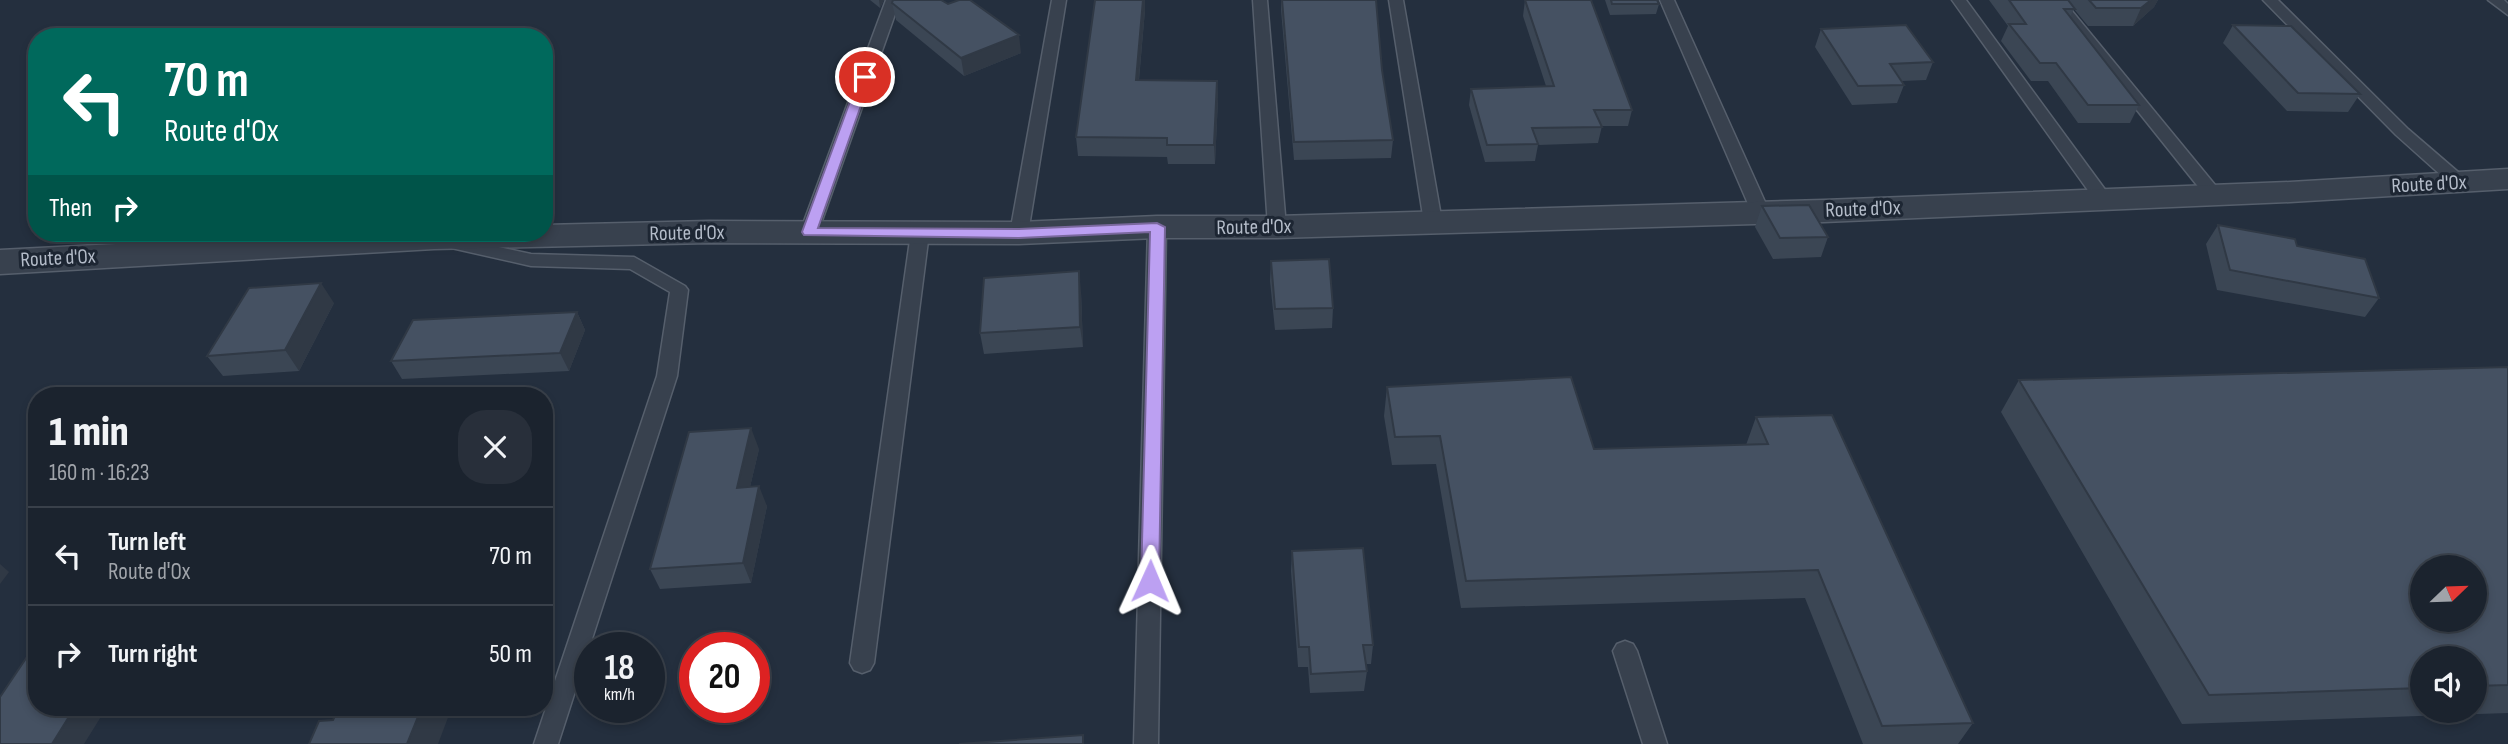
<!DOCTYPE html>
<html lang="en">
<head>
<meta charset="utf-8">
<style>
	body { margin:0; font-family:"Sofia Sans Condensed",sans-serif; background:#282f3a; color:#f1f3f6; height:100vh; display:flex; flex-direction:column; font-size:26px; white-space:nowrap }
	* { box-sizing:border-box; margin:0 }
	p { font-size:23px; color:#a0a4aa }
	.icon { flex:none; width:38px; height:38px; fill:none; stroke:currentColor; stroke-width:2; stroke-linecap:round; stroke-linejoin:round }
	.map { position:relative; flex:1; overflow:hidden }
	.panel { position:absolute; left:28px; top:387px; width:525px; height:329px; display:flex; flex-direction:column; background:#1b232e; border-radius:28px; box-shadow:0 4px 10px #0003,0 0 0 2px #39404a }
	.panel>* { flex:none }
	.banner { position:absolute; left:28px; top:28px; width:525px; height:214px; border-radius:28px; box-shadow:0 4px 10px #0003,0 0 0 2px #39404a; background:#00695c; color:#fff; overflow:hidden }
	.needle { width:46px; rotate:67deg }
	.fabs { position:absolute; left:2410px; top:555px; display:grid; gap:14px }
	.fabs a { display:grid; place-items:center; width:77px; height:77px; border-radius:50%; background:#1b232e; box-shadow:0 4px 10px #0003,0 0 0 2px #39404a; font-size:35px }
	.speed { position:absolute; left:574px; top:632px; display:flex; gap:14px; font-size:35px; font-weight:700; text-align:center }
	.speed>* { display:grid; place-content:center; width:91px; height:91px; border-radius:50%; background:#1b232e; box-shadow:0 4px 10px #0003,0 0 0 2px #39404a; line-height:1 }
	.speed small { font-size:18px; font-weight:400 }
	.speed .limit { border:10px solid #d22; background:#fff; color:#111 }
	.pin { position:absolute; display:grid; place-items:center; width:60px; height:60px; color:#fff; margin:-30px; border:4px solid #fff; border-radius:50%; box-shadow:0 2px 7px #0007 }
	.me { position:absolute; width:77px; margin:-38px; rotate:1deg; stroke-linejoin:round; filter:drop-shadow(0 0 5px #0008) }
	.turn { display:flex; align-items:center; gap:24px; height:147px; padding:0 21px; font-size:32px }
	.turn .icon { width:91px; height:91px; stroke-width:2.5 }
	.turn b { display:block; font-size:49px; line-height:60px }
	.then { display:flex; align-items:center; height:66px; padding:0 21px; background:#0003; gap:14px; font-size:26px }
	.round { display:grid; place-items:center; flex:none; width:74px; height:74px; border-radius:28px; background:#282f3a }
	.summary { display:flex; align-items:center; justify-content:space-between; height:119px; padding:0 21px }
	h1 { font-size:42px; font-weight:800; line-height:52px }
	ul { padding:0; list-style:none }
	li { display:flex; align-items:center; gap:21px; height:98px; padding:0 21px; border-top:2px solid #39404a }
	li div { flex:1 }
	li b { display:block; font-size:26px }
	li em { font-style:normal }
	.map>svg:first-child { display:block }
	.lines { fill:none; stroke-linecap:round; stroke-linejoin:round }
	.service-casing { stroke:#565f6c; stroke-width:3 }
	.tertiary-casing { stroke:#565f6c; stroke-width:3 }
	.service { fill:#38414e; fill-rule:evenodd }
	.tertiary { fill:#38414e; fill-rule:evenodd }
	.wall { fill:#3b4654; fill-rule:evenodd }
	.shaded-wall { fill:#303945 }
	.building { fill:#455162; stroke:#303945; stroke-width:2; fill-rule:evenodd }
	.route { fill:#bca0f2; stroke:#7a689d; stroke-width:2 }
	.labels { text-anchor:middle; dominant-baseline:central; stroke-width:6; stroke-linejoin:round; paint-order:stroke }
	.street-label { font-size:21px; fill:#b4bcc9; stroke:#1d2633 }
</style>
</head>
<body>
<div class="map">
<svg width="2508" height="744" viewBox="0 0 2508 744">
	<rect width="100%" height="100%" fill="#242f3e"/>
	<g class="lines">
		<g class="service-casing">
			<path id="service" d="M 886,0 L 900,0 L 818,232 L 809,237 L 803,236 L 800,232 Z
				M 1052,0 L 1066,0 L 1028,233 L 1019,239 L 1010,233 Z
				M 1253,0 L 1267,0 L 1286,227 L 1277,232 L 1268,227 Z
				M 1389,0 L 1403,0 L 1442,222 L 1433,227 L 1424,222 Z
				M 1660,0 L 1674,0 L 1770,213 L 1767,217 L 1761,218 L 1752,213 Z
				M 1952,0 L 1966,0 L 2109,195 L 2111,199 L 2109,203 L 2097,203 Z
				M 2049,0 L 2063,0 L 2220,191 L 2222,195 L 2220,199 L 2208,199 Z
				M 2263,0 L 2278,0 L 2408,129 L 2465,178 L 2467,182 L 2465,186 L 2453,186 L 2396,135 Z
				M 2488,0 L 2504,0 L 2508,4 L 2508,15 Z
				M 1157,222 L 1166,227 L 1158,744 L 1134,744 L 1148,227 Z
				M 920,227 L 929,233 L 874,663 L 870,670 L 862,673 L 854,670 L 850,663 L 911,233 Z
				M 453,237 L 531,254 L 634,257 L 685,286 L 688,290 L 677,376 L 558,744 L 534,744 L 657,376 L 670,292 L 630,269 L 531,266 L 447,247 L 444,243 Z
				M 1625,641 L 1633,644 L 1637,651 L 1667,744 L 1643,744 L 1613,651 L 1617,644 Z"/>
		</g>
		<g class="tertiary-casing">
			<path id="tertiary" d="M 2508,169 L 2508,189 L 2290,202 L 1824,222 L 1277,238 L 1157,238 L 1019,244 L 709,243 L 434,249 L 0,274 L 0,250 L 326,233 L 544,233 L 544,225 L 709,221 L 1019,222 L 1157,216 L 1277,216 L 1824,200 L 2290,182 Z"/>
		</g>
		<use href="#service" class="service"/>
		<use href="#tertiary" class="tertiary"/>
	</g>
	<path class="wall" d="M 870,0 L 884,0 L 880,8 Z
		M 1095,0 L 1145,0 L 1145,10 L 1139,80 L 1217,81 L 1218,99 L 1215,164 L 1168,164 L 1167,157 L 1078,156 L 1076,137 Z
		M 1281,0 L 1376,0 L 1382,70 L 1393,140 L 1391,158 L 1294,160 L 1281,10 Z
		M 1525,0 L 1632,110 L 1628,126 L 1602,126 L 1598,143 L 1538,145 L 1535,161 L 1485,162 L 1469,105 L 1471,89 L 1546,86 L 1523,16 Z
		M 1605,0 L 1657,0 L 1659,4 L 1656,14 L 1610,15 Z
		M 1989,0 L 2158,0 L 2154,7 L 2133,26 L 2088,26 L 2074,9 L 2070,17 L 2139,105 L 2130,123 L 2078,123 L 2048,81 L 2031,81 L 2001,41 L 2008,26 Z
		M 892,3 L 1021,53 L 964,76 L 896,20 Z
		M 2233,25 L 2360,94 L 2348,112 L 2287,111 L 2223,43 Z
		M 1821,29 L 1933,62 L 1926,80 L 1902,81 L 1904,85 L 1897,103 L 1852,105 L 1815,47 Z
		M 1762,206 L 1828,237 L 1821,257 L 1773,259 L 1755,227 Z
		M 2218,225 L 2297,246 L 2379,298 L 2365,317 L 2217,290 L 2206,244 Z
		M 1271,261 L 1333,308 L 1332,328 L 1275,330 L 1270,281 Z
		M 1081,292 L 1083,347 L 984,354 L 980,333 Z
		M 334,303 L 299,371 L 223,376 L 207,356 Z
		M 577,312 L 585,330 L 569,371 L 402,379 L 391,361 Z
		M 2508,367 L 2508,713 L 2182,724 L 2001,412 L 2019,380 ZM 2422,658 L 2474,658 L 2474,710 L 2422,710 Z
		M 1387,387 L 1594,449 L 1746,445 L 1756,417 L 1973,723 L 1958,744 L 1863,744 L 1805,598 L 1461,608 L 1436,464 L 1392,465 L 1384,416 Z
		M 759,449 L 750,487 L 767,506 L 751,583 L 660,589 L 650,569 Z
		M 1292,551 L 1373,645 L 1371,664 L 1366,664 L 1367,671 L 1364,691 L 1310,693 L 1308,667 L 1298,667 L 1291,571 Z"/>
	<path class="shaded-wall" d="M 879,0 L 884,0 L 880,8 Z
		M 1143,0 L 1145,0 L 1145,10 L 1137,99 L 1136,80 Z
		M 2151,0 L 2158,0 L 2154,7 L 2133,26 L 2141,8 Z
		M 1019,35 L 1021,53 L 964,76 L 961,58 Z
		M 1217,81 L 1218,99 L 1215,164 L 1214,145 Z
		M 1079,271 L 1081,292 L 1083,347 L 1080,327 Z
		M 321,283 L 334,303 L 299,371 L 285,350 Z
		M 577,312 L 585,330 L 569,371 L 560,353 Z
		M 751,428 L 759,449 L 745,508 L 737,488 Z
		M 759,486 L 767,506 L 751,583 L 743,563 Z
		M 0,564 L 9,572 L 0,584 Z
		M 75,707 L 107,707 L 84,744 L 52,744 Z
		M 422,707 L 452,707 L 438,744 L 407,744 Z"/>
	<path class="building" d="M 893,0 L 941,0 L 948,4 L 959,0 L 970,0 L 1019,35 L 961,58 L 892,3 Z
		M 1095,0 L 1143,0 L 1136,80 L 1217,81 L 1214,145 L 1167,145 L 1167,138 L 1076,137 Z
		M 1282,0 L 1376,0 L 1382,70 L 1393,140 L 1294,142 Z
		M 1525,0 L 1591,0 L 1632,110 L 1594,110 L 1602,127 L 1532,128 L 1538,144 L 1487,145 L 1471,89 L 1554,86 Z
		M 1611,0 L 1657,0 L 1659,4 L 1612,4 Z
		M 2009,0 L 2068,0 L 2075,9 L 2064,9 L 2139,105 L 2088,105 L 2056,63 L 2040,63 L 2009,24 L 2026,24 Z
		M 2089,0 L 2151,0 L 2141,8 L 2096,8 Z
		M 1906,25 L 1933,62 L 1890,64 L 1904,85 L 1858,86 L 1821,29 Z
		M 2233,25 L 2291,26 L 2360,94 L 2298,93 Z
		M 1809,205 L 1828,237 L 1780,238 L 1762,206 Z
		M 2218,225 L 2295,239 L 2297,246 L 2365,259 L 2379,298 L 2230,270 Z
		M 1329,259 L 1333,308 L 1275,309 L 1271,261 Z
		M 1079,271 L 1080,327 L 980,333 L 984,278 Z
		M 321,283 L 285,350 L 207,356 L 249,288 Z
		M 577,312 L 560,353 L 391,361 L 413,320 Z
		M 2508,367 L 2508,685 L 2474,686 L 2474,658 L 2422,658 L 2422,688 L 2209,695 L 2019,380 ZM 2422,567 L 2474,567 L 2474,620 L 2422,620 Z
		M 1571,377 L 1594,449 L 1768,444 L 1756,417 L 1832,415 L 1973,723 L 1882,726 L 1818,570 L 1466,581 L 1440,436 L 1395,437 L 1387,387 Z
		M 751,428 L 737,488 L 759,486 L 743,563 L 650,569 L 689,432 Z
		M 1363,548 L 1373,645 L 1363,645 L 1367,671 L 1311,674 L 1309,647 L 1299,647 L 1292,551 Z
		M 37,642 L 37,707 L 75,707 L 52,744 L 0,744 L 0,697 Z
		M 339,707 L 422,707 L 407,744 L 309,744 L 319,721 L 333,720 Z
		M 1083,735 L 1083,744 L 959,744 Z"/>
	<path class="route" d="M 865,74 L 871,77 L 818,228 L 1019,229 L 1157,223 L 1165,227 L 1159,581 L 1156,586 L 1150,588 L 1143,586 L 1141,581 L 1150,232 L 1019,238 L 804,235 L 802,232 L 859,77 Z"/>
	<g class="labels">
		<g class="street-label">
			<text transform="translate(2429 184) rotate(-3)">Route d'Ox</text>
			<text transform="translate(1863 209) rotate(-2)">Route d'Ox</text>
			<text transform="translate(1254 227) rotate(-1)">Route d'Ox</text>
			<text transform="translate(687 233) rotate(-1)">Route d'Ox</text>
			<text transform="translate(58 258) rotate(-3)">Route d'Ox</text>
		</g>
	</g>
</svg>
<div class="fabs">
<a><svg class="needle" viewBox="-14 -14 28 28"><path d="M0-13l5 13h-10z" fill="#e53935"/><path d="M0 13l5-13h-10z" fill="#a0a4aa"/></svg></a>
<a><svg class="icon" aria-label="sound" viewBox="0 0 24 24"><path d="M4 9h4l5-4v14l-5-4H4zM17 9q2 3 0 6"/></svg></a>
</div>
<div class="speed"><div>18<small>km/h</small></div><div class="limit">20</div></div>
<div class="pin" style="left:865px;top:77px;background:#d93025"><svg class="icon" aria-label="arrive" viewBox="0 0 24 24"><path d="M6 21V4h12l-3 4 3 4H6"/></svg></div>
<svg class="me" style="left:1150px;top:581px" viewBox="-20 -20 40 40"><path d="M0-17L14 15 0 8-14 15z" fill="#bca0f2" stroke="#fff" stroke-width="4"/></svg>
<div class="banner">
<div class="turn"><svg class="icon" aria-label="left" viewBox="0 0 24 24"><path d="M17 20v-9H6M10 6l-5 5 5 5"/></svg><div><b>70 m</b>Route d'Ox</div></div>
<div class="then">Then<svg class="icon" aria-label="right" viewBox="0 0 24 24"><path d="M7 20v-9h11M14 6l5 5-5 5"/></svg></div>
</div>
<section class="panel">
<div class="summary"><div><h1>1 min</h1><p>160 m · 16:23</p></div><a class="round"><svg class="icon" aria-label="close" viewBox="0 0 24 24"><path d="M6 6l12 12M18 6L6 18"/></svg></a></div>
<ul>
<li><svg class="icon" aria-label="left" viewBox="0 0 24 24"><path d="M17 20v-9H6M10 6l-5 5 5 5"/></svg><div><b>Turn left</b><p>Route d'Ox</p></div><em>70 m</em></li>
<li><svg class="icon" aria-label="right" viewBox="0 0 24 24"><path d="M7 20v-9h11M14 6l5 5-5 5"/></svg><div><b>Turn right</b></div><em>50 m</em></li>
</ul>
</section>
</div>
</body>
</html>
